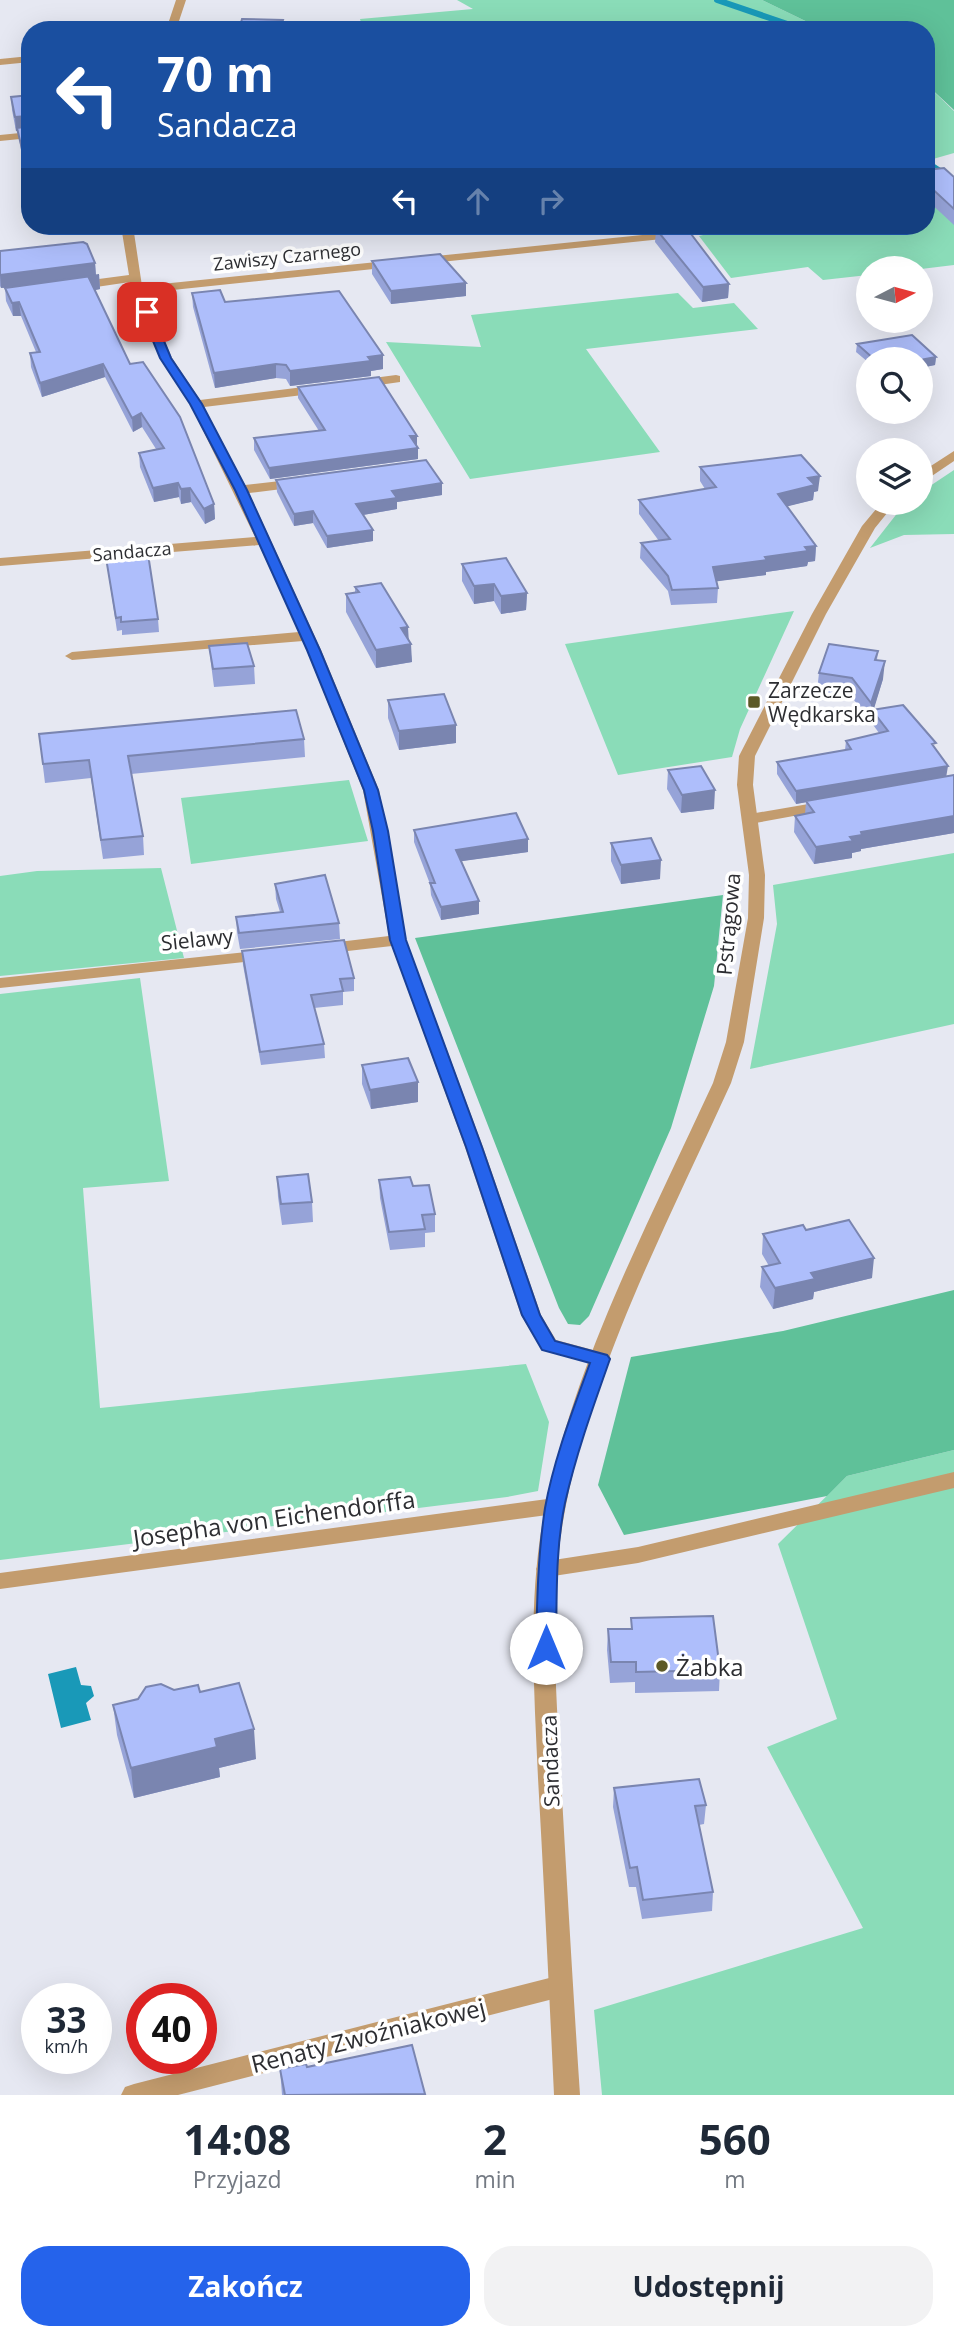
<!DOCTYPE html>
<html lang="pl">
<head>
<meta charset="utf-8">
<style>
	body { margin:0; font-family:"Open Sans",sans-serif; background:#f2f2f3; color:#1f2937; height:100vh; display:flex; flex-direction:column; font-size:26px; white-space:nowrap }
	* { box-sizing:border-box; margin:0 }
	p { font-size:23px; color:#747a83 }
	.icon { flex:none; width:38px; height:38px; fill:none; stroke:currentColor; stroke-width:2; stroke-linecap:round; stroke-linejoin:round }
	.map { position:relative; height:2095px; overflow:hidden }
	.drawer { display:flex; flex-direction:column; background:#fff; flex:1 }
	.drawer>* { flex:none }
	.guide { position:absolute; left:21px; top:21px; width:914px; height:214px; border-radius:28px; box-shadow:0 7px 28px #0002; background:#1a4fa0; color:#fff; overflow:hidden }
	.needle { width:46px; rotate:84deg }
	.fabs { position:absolute; left:856px; top:256px; display:grid; gap:14px }
	.fabs a { display:grid; place-items:center; width:77px; height:77px; border-radius:50%; background:#fff; box-shadow:0 7px 28px #0002; font-size:35px }
	.speed { position:absolute; left:21px; top:1983px; display:flex; gap:14px; font-size:35px; font-weight:700; text-align:center }
	.speed>* { display:grid; place-content:center; width:91px; height:91px; border-radius:50%; background:#fff; box-shadow:0 7px 28px #0002; line-height:1 }
	.speed small { font-size:18px; font-weight:400 }
	.speed .limit { border:10px solid #d22; background:#fff; color:#111 }
	.pin { position:absolute; display:grid; place-items:center; width:60px; height:60px; color:#fff; margin:-30px; border-radius:14px; box-shadow:0 4px 10px #0006 }
	.me { position:absolute; width:77px; margin:-38px; rotate:0deg; stroke-linejoin:round; filter:drop-shadow(0 0 5px #0008) }
	.turn { display:flex; align-items:center; gap:24px; height:147px; padding:0 21px; font-size:32px }
	.turn .icon { width:91px; height:91px; stroke-width:2.5 }
	.turn b { display:block; font-size:49px; line-height:60px }
	.lanes { display:flex; align-items:center; height:66px; padding:0 21px; background:#0003; justify-content:center; gap:35px; direction:ltr }
	.lanes .off { opacity:.35 }
	.eta { display:flex; justify-content:space-evenly; align-items:center; height:119px; text-align:center }
	.eta b { font-size:42px; font-weight:700; line-height:49px }
	.button { display:flex; gap:14px; margin-top:auto; padding:14px 21px }
	.button a { flex:1; height:80px; border-radius:28px; background:#2563eb; color:#fff; font-size:28px; font-weight:700; line-height:80px; text-align:center }
	.button a+a { background:#f2f2f3; color:#1f2937 }
	.map>svg:first-child { display:block }
	.green { fill:#8adcb8 }
	.forest { fill:#5fc199 }
	.water { fill:#1999b8 }
	.lines { fill:none; stroke-linecap:round; stroke-linejoin:round }
	.stream { stroke:#1999b8; stroke-width:6 }
	.minor { fill:#c39c6e; fill-rule:evenodd }
	.tertiary { fill:#c39c6e; fill-rule:evenodd }
	.wall { fill:#96a3d8 }
	.shaded-wall { fill:#7a85b0 }
	.building { fill:#aebefb; stroke:#7a85b0; stroke-width:2 }
	.route { fill:#2563eb; stroke:#184099; stroke-width:2 }
	.poi-dot { fill:#5c5926; stroke:#fff; stroke-width:2.5 }
	.labels { text-anchor:middle; dominant-baseline:central; stroke-width:7; stroke-linejoin:round; paint-order:stroke }
	.far-street-label { font-size:18px; fill:#2d2e32; stroke:#fff }
	.poi-label { font-size:21px; fill:#2d2e32; stroke:#fff; text-anchor:start }
	.street-label { font-size:21px; fill:#2d2e32; stroke:#fff }
	.near-street-label { font-size:24px; fill:#2d2e32; stroke:#fff }
	.near-poi-label { font-size:24px; fill:#2d2e32; stroke:#fff; text-anchor:start }
</style>
</head>
<body>
<div class="map">
<svg width="954" height="2095" viewBox="0 0 954 2095">
	<rect width="100%" height="100%" fill="#e6e8f2"/>
	<path class="green" d="M 457,0 L 762,0 L 824,30 L 363,30 L 360,19 L 473,9 Z
		M 926,84 L 954,111 L 954,153 L 926,161 Z
		M 926,165 L 954,184 L 954,265 L 921,269 L 868,268 L 868,275 L 823,280 L 808,267 L 731,278 L 699,236 L 741,226 L 926,226 Z
		M 678,293 L 693,308 L 734,303 L 758,329 L 586,349 L 660,452 L 470,479 L 386,342 L 481,347 L 471,315 Z
		M 954,470 L 954,534 L 904,535 L 870,548 L 906,502 L 920,502 L 921,492 Z
		M 794,611 L 740,729 L 732,757 L 618,775 L 565,644 Z
		M 349,780 L 368,841 L 191,864 L 181,798 Z
		M 954,853 L 954,1024 L 750,1069 L 777,924 L 773,885 Z
		M 161,868 L 184,958 L 0,976 L 0,876 L 37,871 Z
		M 140,978 L 169,1181 L 83,1188 L 100,1408 L 526,1364 L 549,1422 L 538,1491 L 507,1497 L 0,1560 L 0,994 Z
		M 954,1450 L 954,2095 L 602,2095 L 594,2010 L 863,1928 L 767,1747 L 837,1719 L 778,1544 L 847,1476 Z"/>
	<path class="forest" d="M 762,0 L 954,0 L 954,110 L 926,84 L 926,30 L 824,30 Z
		M 723,895 L 714,986 L 671,1128 L 589,1316 L 580,1325 L 568,1324 L 559,1308 L 415,938 Z
		M 954,1290 L 954,1450 L 847,1476 L 827,1496 L 624,1535 L 598,1485 L 631,1357 L 783,1331 Z"/>
	<path class="water" d="M 76,1667 L 81,1685 L 91,1686 L 94,1696 L 86,1703 L 91,1720 L 61,1728 L 48,1674 Z"/>
	<g class="lines">
		<path class="stream" d="M 717,0 L 805,30
			M 926,162 L 954,180"/>
		<path class="minor" d="M 176,0 L 186,0 L 176,30 L 166,30 Z
			M 30,56 L 30,62 L 0,65 L 0,59 Z
			M 30,132 L 30,138 L 0,141 L 0,135 Z
			M 121,226 L 133,226 L 142,286 L 691,230 L 697,233 L 691,236 L 144,293 L 172,358 L 200,400 L 319,385 L 325,389 L 319,393 L 204,407 L 245,485 L 298,479 L 305,483 L 298,487 L 249,493 L 321,650 L 379,790 L 406,940 L 483,1147 L 541,1315 L 556,1340 L 608,1354 L 611,1359 L 608,1364 L 601,1366 L 542,1350 L 521,1315 L 465,1147 L 392,946 L 321,954 L 313,949 L 321,944 L 389,936 L 363,790 L 303,641 L 72,660 L 65,656 L 72,652 L 299,632 L 259,545 L 0,566 L 0,558 L 255,537 L 190,404 L 160,358 L 130,282 L 76,290 L 70,286 L 76,282 L 129,275 Z
			M 396,375 L 400,376 L 400,382 L 358,388 L 352,384 L 358,380 Z
			M 826,801 L 832,803 L 834,806 L 832,809 L 750,824 L 742,819 L 750,814 Z
			M 266,950 L 274,955 L 272,959 L 0,988 L 0,978 Z
			M 954,1472 L 954,1488 L 638,1563 L 547,1577 L 539,1575 L 536,1569 L 539,1563 L 547,1561 L 638,1547 Z
			M 555,1498 L 562,1501 L 565,1506 L 562,1511 L 555,1514 L 0,1589 L 0,1573 Z
			M 561,1975 L 570,1979 L 573,1986 L 570,1993 L 561,1997 L 178,2095 L 121,2095 L 125,2087 L 134,2084 Z"/>
		<path class="tertiary" d="M 954,451 L 954,461 L 920,484 L 920,473 Z
			M 882,502 L 896,502 L 875,528 L 826,614 L 755,756 L 753,785 L 765,875 L 764,918 L 744,1042 L 731,1083 C 669,1220 596,1357 566,1505 C 548,1595 556,1688 561,1779 C 567,1884 573,1990 580,2095 L 554,2095 C 549,1989 544,1884 538,1778 C 534,1687 527,1594 546,1504 C 577,1356 650,1220 713,1083 L 726,1042 L 748,918 L 749,875 L 737,785 L 739,756 L 812,614 L 862,526 Z"/>
	</g>
	<path class="wall" d="M 30,95 L 30,162 L 23,163 L 18,131 L 16,131 L 12,110 L 11,97 Z
		M 926,170 L 954,177 L 954,225 L 926,199 Z
		M 643,226 L 677,226 L 729,284 L 728,298 L 702,302 L 655,242 L 656,231 L 648,232 Z
		M 0,251 L 95,263 L 96,276 L 99,275 L 100,289 L 95,290 L 130,364 L 214,504 L 215,519 L 205,524 L 191,502 L 181,504 L 179,497 L 154,502 L 140,467 L 139,453 L 156,449 L 142,427 L 133,432 L 105,377 L 42,397 L 31,367 L 30,353 L 36,352 L 21,316 L 13,316 L 6,301 L 5,288 L 1,288 L 0,286 Z
		M 372,261 L 466,283 L 466,296 L 391,304 L 372,274 Z
		M 192,293 L 225,302 L 383,355 L 383,369 L 371,371 L 371,376 L 290,386 L 286,379 L 276,378 L 215,388 L 193,307 Z
		M 857,344 L 936,357 L 935,365 L 920,368 L 920,359 L 868,359 L 868,362 L 856,352 Z
		M 298,387 L 417,447 L 418,459 L 270,479 L 254,450 L 254,438 L 319,431 L 298,398 Z
		M 700,467 L 818,491 L 814,492 L 813,500 L 787,506 L 816,546 L 815,561 L 808,562 L 807,566 L 766,572 L 766,575 L 716,581 L 718,588 L 717,603 L 671,605 L 668,591 L 640,558 L 641,543 L 659,541 L 639,514 L 639,500 L 705,489 L 700,481 Z
		M 276,480 L 442,495 L 397,502 L 397,509 L 363,515 L 373,541 L 327,548 L 313,523 L 294,526 L 277,492 Z
		M 106,558 L 158,619 L 159,632 L 122,635 L 122,630 L 117,631 Z
		M 462,564 L 527,593 L 526,610 L 501,614 L 494,601 L 474,604 L 462,581 Z
		M 355,587 L 409,639 L 412,662 L 376,668 L 346,612 L 346,594 L 355,593 Z
		M 209,646 L 254,666 L 255,684 L 214,687 L 211,664 Z
		M 878,651 L 877,660 L 883,679 L 873,710 L 935,748 L 946,776 L 954,775 L 954,833 L 861,849 L 861,851 L 852,853 L 852,858 L 814,864 L 794,832 L 795,816 L 805,814 L 806,802 L 796,804 L 777,774 L 777,762 L 845,750 L 846,741 L 879,733 L 871,722 L 871,716 L 870,721 L 851,696 L 817,691 L 819,673 Z
		M 388,700 L 456,743 L 399,750 L 388,718 Z
		M 39,734 L 304,739 L 305,757 L 131,774 L 143,836 L 144,855 L 103,859 L 91,778 L 45,783 Z
		M 668,770 L 714,809 L 681,813 L 667,789 Z
		M 414,830 L 528,852 L 461,861 L 479,914 L 441,920 L 431,895 L 430,884 L 414,842 Z
		M 611,843 L 660,879 L 621,884 L 611,861 Z
		M 275,884 L 339,923 L 340,939 L 240,949 L 237,932 L 236,917 L 280,912 L 276,899 Z
		M 242,951 L 354,978 L 354,991 L 343,992 L 343,1005 L 314,1008 L 324,1044 L 325,1058 L 261,1065 L 243,965 Z
		M 362,1065 L 418,1102 L 371,1109 L 362,1084 Z
		M 277,1177 L 312,1202 L 313,1222 L 282,1225 L 278,1197 Z
		M 379,1180 L 413,1186 L 435,1214 L 435,1232 L 425,1233 L 425,1247 L 390,1250 L 380,1198 Z
		M 806,1230 L 872,1278 L 814,1292 L 813,1299 L 773,1309 L 760,1287 L 762,1267 L 769,1266 L 762,1254 L 763,1234 Z
		M 631,1618 L 720,1670 L 719,1691 L 635,1693 L 635,1682 L 610,1683 L 607,1650 L 608,1629 L 631,1629 Z
		M 174,1690 L 200,1692 L 256,1759 L 219,1768 L 220,1777 L 134,1798 L 117,1735 L 113,1705 Z
		M 614,1788 L 706,1805 L 704,1824 L 699,1825 L 713,1892 L 712,1911 L 642,1919 L 636,1887 L 629,1887 L 613,1807 Z
		M 412,2045 L 425,2095 L 282,2095 L 280,2069 L 307,2067 Z"/>
	<path class="shaded-wall" d="M 28,116 L 30,129 L 16,131 L 15,117 Z
		M 22,149 L 30,149 L 30,162 L 23,163 Z
		M 648,226 L 677,226 L 676,229 L 656,229 L 656,231 L 648,232 Z
		M 95,263 L 96,276 L 99,275 L 100,289 L 91,291 L 89,278 L 93,277 L 1,288 L 0,275 Z
		M 466,283 L 466,296 L 391,304 L 391,291 Z
		M 729,284 L 728,298 L 702,302 L 703,287 Z
		M 19,302 L 21,316 L 13,316 L 12,303 Z
		M 383,355 L 383,369 L 371,371 L 371,376 L 290,386 L 290,371 Z
		M 936,357 L 935,365 L 920,368 L 920,360 Z
		M 103,364 L 105,377 L 42,397 L 40,383 Z
		M 276,364 L 276,378 L 215,388 L 214,373 Z
		M 141,413 L 142,427 L 133,432 L 132,418 Z
		M 410,436 L 417,436 L 417,447 Z
		M 418,448 L 418,459 L 270,479 L 269,468 Z
		M 820,476 L 818,491 L 814,492 L 813,500 L 777,509 L 778,494 L 808,478 Z
		M 178,483 L 179,497 L 154,502 L 153,488 Z
		M 442,483 L 442,495 L 397,502 L 397,509 L 357,516 L 356,504 L 392,491 Z
		M 190,488 L 191,502 L 181,504 L 181,489 Z
		M 214,504 L 215,519 L 205,524 L 204,509 Z
		M 313,511 L 313,523 L 294,526 L 294,514 Z
		M 373,530 L 373,541 L 327,548 L 327,536 Z
		M 816,546 L 815,561 L 808,562 L 807,566 L 766,572 L 766,575 L 712,582 L 713,567 L 765,557 L 805,547 Z
		M 494,584 L 494,601 L 474,604 L 474,586 Z
		M 527,593 L 526,610 L 501,614 L 501,596 Z
		M 408,627 L 409,644 L 411,644 L 412,662 L 376,668 L 376,650 L 401,628 Z
		M 885,661 L 883,679 L 873,712 L 872,710 L 870,721 L 871,703 Z
		M 456,725 L 456,743 L 399,750 L 399,731 Z
		M 948,766 L 946,778 L 796,804 L 796,791 Z
		M 715,790 L 714,809 L 681,813 L 682,795 Z
		M 954,816 L 954,833 L 861,849 L 861,851 L 852,853 L 852,858 L 814,864 L 816,847 L 861,832 Z
		M 528,839 L 528,852 L 456,862 L 456,850 Z
		M 661,860 L 660,879 L 621,884 L 621,865 Z
		M 479,901 L 479,914 L 441,920 L 441,907 Z
		M 418,1082 L 418,1102 L 371,1109 L 370,1090 Z
		M 874,1258 L 872,1278 L 814,1292 L 813,1299 L 773,1309 L 775,1288 L 811,1273 Z
		M 254,1729 L 256,1759 L 219,1768 L 220,1777 L 134,1798 L 131,1768 L 215,1739 Z"/>
	<path class="building" d="M 242,19 L 283,20 L 281,26 L 288,27 L 287,30 L 239,30 Z
		M 30,95 L 30,117 L 28,116 L 15,117 L 11,97 Z
		M 30,126 L 30,149 L 22,149 L 17,128 Z
		M 944,168 L 954,177 L 954,209 L 926,183 L 926,170 Z
		M 685,226 L 729,284 L 703,287 L 656,229 Z
		M 83,242 L 87,244 L 95,263 L 0,275 L 0,251 Z
		M 440,254 L 466,283 L 391,291 L 372,261 Z
		M 99,275 L 89,278 L 130,364 L 143,362 L 180,417 L 214,504 L 204,509 L 190,488 L 181,489 L 178,483 L 153,488 L 139,453 L 164,448 L 141,413 L 132,418 L 103,364 L 40,383 L 30,353 L 40,352 L 19,302 L 12,303 L 5,288 Z
		M 220,290 L 225,302 L 339,291 L 383,355 L 368,357 L 371,361 L 290,371 L 286,365 L 276,364 L 214,373 L 192,293 Z
		M 912,335 L 936,357 L 920,360 L 874,359 L 857,344 Z
		M 379,377 L 417,436 L 410,436 L 418,448 L 269,468 L 254,438 L 325,430 L 298,387 Z
		M 801,455 L 820,476 L 808,478 L 815,485 L 778,494 L 816,546 L 805,547 L 808,551 L 765,557 L 767,560 L 713,567 L 718,588 L 672,590 L 668,576 L 641,543 L 670,539 L 639,500 L 716,487 L 700,467 Z
		M 426,460 L 442,483 L 392,491 L 397,498 L 356,504 L 373,530 L 327,536 L 313,511 L 294,514 L 276,480 Z
		M 148,554 L 158,619 L 121,622 L 121,617 L 116,618 L 106,558 Z
		M 506,558 L 527,593 L 501,596 L 494,584 L 474,586 L 462,564 Z
		M 381,583 L 408,627 L 401,628 L 411,644 L 376,650 L 346,594 L 359,592 L 355,587 Z
		M 247,643 L 254,666 L 213,669 L 209,646 Z
		M 829,644 L 878,651 L 875,660 L 885,661 L 871,703 L 852,678 L 819,673 Z
		M 444,694 L 456,725 L 399,731 L 388,700 Z
		M 903,705 L 936,743 L 932,744 L 948,766 L 796,791 L 777,762 L 851,749 L 846,741 L 888,731 L 872,710 Z
		M 296,710 L 304,739 L 128,756 L 143,836 L 101,840 L 89,760 L 43,764 L 39,734 Z
		M 701,766 L 715,790 L 682,795 L 668,770 Z
		M 954,775 L 954,816 L 861,832 L 862,835 L 850,837 L 853,841 L 816,847 L 795,816 L 814,812 L 806,801 Z
		M 516,813 L 528,839 L 456,850 L 479,901 L 441,907 L 430,883 L 435,883 L 414,830 Z
		M 651,838 L 661,860 L 621,865 L 611,843 Z
		M 325,875 L 339,923 L 239,933 L 236,917 L 283,912 L 275,884 Z
		M 344,940 L 354,978 L 340,979 L 343,991 L 311,995 L 324,1044 L 260,1052 L 242,951 Z
		M 408,1058 L 418,1082 L 370,1090 L 362,1065 Z
		M 308,1174 L 312,1202 L 281,1204 L 277,1177 Z
		M 410,1177 L 413,1186 L 429,1185 L 435,1214 L 422,1215 L 425,1229 L 389,1232 L 379,1180 Z
		M 849,1220 L 874,1258 L 811,1273 L 815,1279 L 775,1288 L 762,1267 L 780,1263 L 763,1234 L 803,1225 L 806,1230 Z
		M 713,1616 L 720,1670 L 636,1672 L 636,1662 L 611,1662 L 608,1629 L 632,1629 L 631,1618 Z
		M 239,1683 L 254,1729 L 215,1739 L 217,1747 L 131,1768 L 113,1705 L 138,1699 L 146,1687 L 161,1684 L 174,1690 L 198,1685 L 200,1692 Z
		M 699,1779 L 706,1805 L 695,1806 L 713,1892 L 643,1900 L 637,1867 L 630,1868 L 614,1788 Z
		M 412,2045 L 425,2094 L 285,2095 L 280,2069 L 306,2064 L 307,2067 Z"/>
	<path class="route" d="M 147,309 L 152,312 L 171,358 L 202,404 L 247,490 L 320,650 L 378,790 L 388,831 L 406,940 L 482,1147 L 540,1315 L 555,1341 L 607,1355 L 610,1359 C 593,1407 576,1454 565,1503 C 555,1551 557,1600 556,1648 L 553,1654 L 546,1656 L 539,1654 L 536,1648 C 537,1601 538,1554 545,1508 C 554,1458 573,1410 590,1363 L 542,1350 L 522,1315 L 466,1147 L 390,940 L 373,831 L 364,790 L 307,650 L 235,490 L 190,404 L 160,358 L 141,312 Z"/>
	<g class="poi-dot">
		<rect x="747" y="695" width="14" height="14" rx="3.5"/>
		<circle cx="662" cy="1666" r="7"/>
	</g>
	<g class="labels">
		<g class="far-street-label">
			<text transform="translate(287 256) rotate(-6)">Zawiszy Czarnego</text>
			<text transform="translate(132 551) rotate(-5)">Sandacza</text>
		</g>
		<g class="poi-label">
			<text x="768" y="690">Zarzecze<tspan x="768" dy="24">Wędkarska</tspan></text>
		</g>
		<g class="street-label">
			<text transform="translate(728 924) rotate(-85)">Pstrągowa</text>
			<text transform="translate(197 939) rotate(-6)">Sielawy</text>
			<text transform="translate(550 1761) rotate(-92)">Sandacza</text>
		</g>
		<g class="near-street-label">
			<text transform="translate(274 1518) rotate(-8)">Josepha von Eichendorffa</text>
			<text transform="translate(368 2035) rotate(-14)">Renaty Zwoźniakowej</text>
		</g>
		<g class="near-poi-label">
			<text x="676" y="1666">Żabka</text>
		</g>
	</g>
</svg>
<div class="fabs">
<a><svg class="needle" viewBox="-14 -14 28 28"><path d="M0-13l5 13h-10z" fill="#e53935"/><path d="M0 13l5-13h-10z" fill="#747a83"/></svg></a>
<a><svg class="icon" aria-label="search" viewBox="0 0 24 24"><circle cx="10" cy="10" r="6"/><path d="M15 15l6 6"/></svg></a>
<a><svg class="icon" aria-label="layers" viewBox="0 0 24 24"><path d="M12 4l9 5-9 5-9-5zM3 14l9 5 9-5"/></svg></a>
</div>
<div class="speed"><div>33<small>km/h</small></div><div class="limit">40</div></div>
<div class="pin" style="left:147px;top:312px;background:#d93025"><svg class="icon" aria-label="arrive" viewBox="0 0 24 24"><path d="M6 21V4h12l-3 4 3 4H6"/></svg></div>
<svg class="me" style="left:546px;top:1648px" viewBox="-20 -20 40 40"><circle r="19" fill="#fff"/><path d="M0-13L10 11 0 6-10 11z" fill="#2563eb"/></svg>
<div class="guide">
<div class="turn"><svg class="icon" aria-label="left" viewBox="0 0 24 24"><path d="M17 20v-9H6M10 6l-5 5 5 5"/></svg><div><b>70 m</b>Sandacza</div></div>
<div class="lanes"><svg class="icon" aria-label="left" viewBox="0 0 24 24"><path d="M17 20v-9H6M10 6l-5 5 5 5"/></svg><svg class="icon off" aria-label="ahead" viewBox="0 0 24 24"><path d="M12 20V5M6 11l6-6 6 6"/></svg><svg class="icon off" aria-label="right" viewBox="0 0 24 24"><path d="M7 20v-9h11M14 6l5 5-5 5"/></svg></div>
</div>
</div>
<section class="drawer">
<div class="eta">
<div><b>14:08</b><p>Przyjazd</p></div>
<div><b>2</b><p>min</p></div>
<div><b>560</b><p>m</p></div>
</div>
<div class="button"><a>Zakończ</a><a>Udostępnij</a></div>
</section>
</body>
</html>
